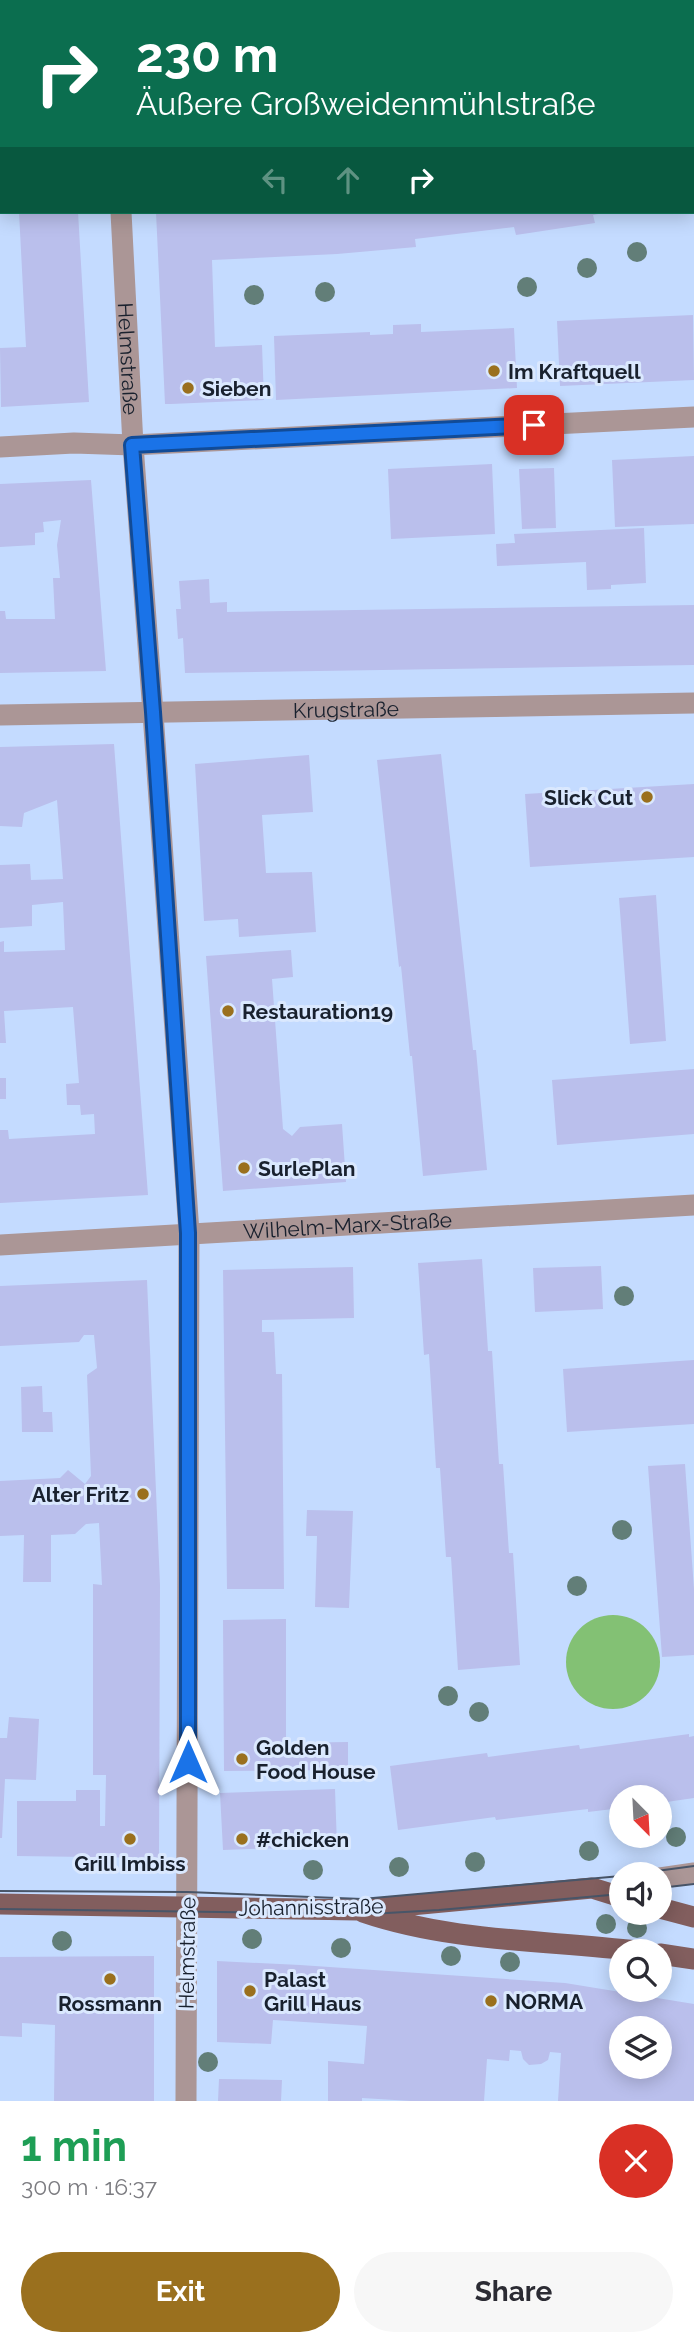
<!DOCTYPE html>
<html lang="en">
<head>
<meta charset="utf-8">
<style>
	body { margin:0; font-family:Raleway,sans-serif; background:#f7f7f7; color:#2b2b33; height:100vh; display:flex; flex-direction:column; font-size:26px; white-space:nowrap }
	* { box-sizing:border-box; margin:0 }
	p { font-size:23px; color:#7c7c81 }
	.icon { flex:none; width:38px; height:38px; fill:none; stroke:currentColor; stroke-width:2; stroke-linecap:round; stroke-linejoin:round }
	.map { position:relative; height:2101px; overflow:hidden }
	.details { display:flex; flex-direction:column; background:#fff; flex:1 }
	.details>* { flex:none }
	.top-card { position:absolute; left:0px; top:0px; width:695px; height:214px; box-shadow:0 4px 18px #0003; background:#0b6e4f; color:#fff; overflow:hidden }
	.needle { width:46px; rotate:156deg }
	.buttons { position:absolute; left:609px; top:1785px; display:grid; gap:14px }
	.buttons a { display:grid; place-items:center; width:63px; height:63px; border-radius:50%; background:#fff; box-shadow:0 4px 18px #0003; font-size:35px }
	.pin { position:absolute; display:grid; place-items:center; width:60px; height:60px; color:#fff; margin:-30px; border-radius:14px; box-shadow:0 4px 10px #0006 }
	.me { position:absolute; width:77px; margin:-38px; rotate:0deg; stroke-linejoin:round; filter:drop-shadow(0 0 5px #0008) }
	.turn { display:flex; align-items:center; gap:24px; height:147px; padding:0 21px; font-size:32px }
	.turn .icon { width:91px; height:91px; stroke-width:2.5 }
	.turn b { display:block; font-size:49px; line-height:60px }
	.lanes { display:flex; align-items:center; height:66px; padding:0 21px; background:#0003; justify-content:center; gap:35px; direction:ltr }
	.lanes .off { opacity:.35 }
	.round { display:grid; place-items:center; flex:none; width:74px; height:74px; border-radius:37px; background:#f7f7f7 }
	.headline { display:flex; align-items:center; justify-content:space-between; height:119px; padding:0 21px }
	h1 { font-size:42px; font-weight:700; line-height:52px; color:#1e9e55 }
	.action { display:flex; gap:14px; margin-top:auto; padding:14px 21px }
	.action a { flex:1; height:80px; border-radius:42px; background:#9a701e; color:#fff; font-size:28px; font-weight:700; line-height:80px; text-align:center }
	.action a+a { background:#f7f7f7; color:#2b2b33 }
	.map>svg:first-child { display:block }
	.green { fill:#83c174 }
	.building { fill:#babfec; fill-rule:evenodd }
	.lines { fill:none; stroke-linecap:round; stroke-linejoin:round }
	.minor { stroke:#ab9696; stroke-width:21 }
	.major { stroke:#825e5e; stroke-width:21 }
	.tram { stroke:#485568; stroke-width:2 }
	.tree { fill:#627e78 }
	.route-casing { stroke:#114b97; stroke-width:18 }
	.route { stroke:#1a73e8; stroke-width:12 }
	.poi-dot { fill:#9a701e; stroke:#dae8fe; stroke-width:2.5 }
	.labels { text-anchor:middle; dominant-baseline:central; stroke-width:6; stroke-linejoin:round; paint-order:stroke }
	.street-label { font-size:21px; fill:#19212e; stroke:#dae8fe }
	.poi-label { font-size:21px; font-weight:bold; fill:#19212e; stroke:#dae8fe; text-anchor:start }
</style>
</head>
<body>
<div class="map">
<svg width="694" height="2101" viewBox="0 0 694 2101">
	<rect width="100%" height="100%" fill="#c4dbff"/>
	<path class="green" d="M566 1662a47 47 0 1 1 94 0a47 47 0 1 1-94 0Z"/>
	<path class="building" d="M 19,212 L 78,212 L 89,402 L 1,407 L 0,348 L 26,347 Z
		M 156,212 L 604,212 L 604,213 L 593,215 L 595,223 L 516,235 L 514,227 L 415,239 L 416,247 L 337,254 L 212,260 L 215,347 L 262,345 L 264,400 L 171,404 L 165,404 Z
		M 693,315 L 694,380 L 560,386 L 557,321 Z
		M 421,324 L 421,332 L 514,328 L 517,388 L 276,400 L 274,336 L 370,332 L 370,335 L 393,334 L 393,325 Z
		M 694,456 L 694,524 L 615,527 L 612,460 Z
		M 492,464 L 495,534 L 391,539 L 388,469 Z
		M 554,468 L 556,528 L 522,529 L 519,469 Z
		M 91,480 L 106,671 L 0,673 L 0,611 L 5,611 L 6,619 L 55,619 L 53,578 L 60,578 L 57,545 L 61,520 L 43,522 L 44,532 L 35,533 L 35,545 L 0,547 L 0,484 Z
		M 644,528 L 646,583 L 611,585 L 611,589 L 587,590 L 586,562 L 497,566 L 496,544 L 515,543 L 514,534 Z
		M 209,579 L 210,603 L 227,602 L 227,612 L 694,605 L 694,665 L 185,673 L 183,638 L 178,639 L 176,609 L 181,609 L 179,581 Z
		M 114,744 L 148,1195 L 0,1203 L 0,1130 L 8,1130 L 9,1139 L 95,1134 L 94,1114 L 81,1115 L 80,1105 L 67,1105 L 66,1084 L 79,1083 L 73,1007 L 4,1011 L 6,1043 L 0,1043 L 0,942 L 4,941 L 4,952 L 65,950 L 63,902 L 32,905 L 32,926 L 0,928 L 0,865 L 30,864 L 31,880 L 63,879 L 57,800 L 24,813 L 22,827 L 0,826 L 0,747 Z
		M 441,754 L 473,1050 L 476,1050 L 487,1170 L 423,1176 L 412,1056 L 410,1056 L 401,966 L 399,967 L 377,760 Z
		M 309,755 L 313,812 L 262,815 L 266,873 L 312,872 L 316,932 L 239,937 L 238,919 L 204,921 L 195,764 Z
		M 694,784 L 694,857 L 530,867 L 525,794 Z
		M 656,895 L 666,1041 L 630,1044 L 619,898 Z
		M 291,950 L 293,977 L 272,979 L 283,1129 L 292,1136 L 300,1127 L 342,1124 L 346,1182 L 223,1191 L 206,956 Z
		M 694,1069 L 694,1134 L 557,1145 L 552,1080 Z
		M 0,1078 L 6,1078 L 6,1099 L 0,1099 Z
		M 482,1259 L 488,1351 L 492,1351 L 499,1464 L 503,1464 L 509,1553 L 513,1553 L 520,1665 L 458,1670 L 451,1557 L 446,1557 L 440,1468 L 436,1468 L 429,1354 L 424,1355 L 418,1263 Z
		M 601,1266 L 603,1309 L 535,1312 L 533,1268 Z
		M 353,1267 L 354,1318 L 262,1320 L 262,1332 L 274,1332 L 276,1374 L 282,1374 L 284,1589 L 227,1589 L 223,1270 Z
		M 147,1280 L 160,1585 L 159,1858 L 17,1856 L 17,1801 L 76,1801 L 76,1790 L 100,1790 L 100,1826 L 105,1826 L 106,1775 L 93,1775 L 93,1584 L 102,1585 L 99,1523 L 86,1524 L 75,1534 L 51,1535 L 51,1582 L 23,1582 L 24,1535 L 0,1536 L 0,1481 L 60,1478 L 68,1470 L 85,1484 L 91,1476 L 87,1375 L 97,1368 L 94,1335 L 84,1335 L 79,1342 L 0,1346 L 0,1286 Z
		M 694,1360 L 694,1424 L 567,1432 L 563,1369 Z
		M 42,1386 L 43,1412 L 52,1412 L 53,1432 L 22,1432 L 21,1387 Z
		M 685,1464 L 694,1589 L 694,1655 L 662,1657 L 648,1466 Z
		M 307,1510 L 353,1511 L 349,1608 L 315,1607 L 317,1536 L 306,1536 Z
		M 286,1619 L 286,1743 L 348,1742 L 348,1770 L 224,1771 L 223,1620 Z
		M 9,1717 L 39,1719 L 36,1780 L 5,1779 L 2,1838 L 0,1838 L 0,1738 L 7,1738 Z
		M 689,1734 L 689,1737 L 694,1736 L 694,1798 L 660,1803 L 660,1797 L 621,1797 L 621,1808 L 588,1812 L 588,1809 L 496,1820 L 495,1817 L 398,1830 L 390,1766 L 487,1753 L 488,1757 L 579,1745 L 580,1749 Z
		M 335,1789 L 337,1846 L 223,1850 L 220,1793 Z
		M 154,1956 L 154,2101 L 54,2101 L 55,2025 L 22,2023 L 22,2037 L 0,2036 L 0,1957 Z
		M 217,1961 L 300,1965 L 565,1983 L 694,2004 L 694,2101 L 558,2101 L 561,2053 L 550,2052 L 548,2060 L 541,2064 L 529,2065 L 523,2059 L 521,2051 L 510,2050 L 509,2061 L 487,2059 L 484,2101 L 411,2101 L 362,2098 L 362,2101 L 328,2101 L 328,2061 L 364,2064 L 367,2026 L 273,2020 L 271,2044 L 217,2042 ZM 621,2028 L 660,2028 L 660,2067 L 621,2067 Z
		M 219,2079 L 282,2080 L 281,2101 L 218,2101 Z"/>
	<g class="lines">
		<g class="minor">
			<path d="M 127,2 L 130,0"/>
			<path d="M 0,71 L 2,71"/>
			<path d="M 693,104 L 694,103"/>
			<path id="s1" d="M 121,212 L 133,445 L 153,713 L 189,1233 L 186,2101"/>
			<path d="M 0,447 L 74,443 L 133,445 L 694,417"/>
			<path id="s2" d="M 0,715 L 694,703"/>
			<path id="s3" d="M 0,1245 L 694,1205"/>
			<path d="M 660,1878 L 694,1873"/>
		</g>
		<path class="major" d="M 0,1904 L 358,1910 L 592,1888 L 621,1897
			M 660,1908 L 694,1917
			M 363,1912 C 451,1942 546,1940 637,1951
			M 660,1954 L 694,1959"/>
		<path class="tram" d="M 634,1874 L 694,1866
			M 660,1888 L 694,1884
			M 0,1891 L 188,1892 L 362,1899 L 621,1876
			M 0,1909 L 370,1914 L 439,1910 L 621,1894"/>
	</g>
	<g class="tree">
		<circle cx="637" cy="252" r="10"/>
		<circle cx="587" cy="268" r="10"/>
		<circle cx="527" cy="287" r="10"/>
		<circle cx="325" cy="292" r="10"/>
		<circle cx="254" cy="295" r="10"/>
		<circle cx="624" cy="1296" r="10"/>
		<circle cx="622" cy="1530" r="10"/>
		<circle cx="577" cy="1586" r="10"/>
		<circle cx="448" cy="1696" r="10"/>
		<circle cx="479" cy="1712" r="10"/>
		<circle cx="676" cy="1837" r="10"/>
		<circle cx="589" cy="1851" r="10"/>
		<circle cx="475" cy="1862" r="10"/>
		<circle cx="399" cy="1867" r="10"/>
		<circle cx="313" cy="1870" r="10"/>
		<circle cx="606" cy="1924" r="10"/>
		<circle cx="637" cy="1928" r="10"/>
		<circle cx="252" cy="1939" r="10"/>
		<circle cx="62" cy="1941" r="10"/>
		<circle cx="341" cy="1948" r="10"/>
		<circle cx="451" cy="1956" r="10"/>
		<circle cx="510" cy="1962" r="10"/>
		<circle cx="208" cy="2062" r="10"/>
	</g>
	<g class="lines">
		<g class="route-casing">
			<path id="route" d="M 188,1762 L 188,1233 L 153,712 L 132,445 L 534,425"/>
		</g>
		<use href="#route" class="route"/>
	</g>
	<g class="poi-dot">
		<circle cx="494" cy="371" r="7"/>
		<circle cx="188" cy="388" r="7"/>
		<circle cx="647" cy="797" r="7"/>
		<circle cx="228" cy="1011" r="7"/>
		<circle cx="244" cy="1168" r="7"/>
		<circle cx="143" cy="1494" r="7"/>
		<circle cx="242" cy="1759" r="7"/>
		<circle cx="130" cy="1839" r="7"/>
		<circle cx="242" cy="1839" r="7"/>
		<circle cx="110" cy="1979" r="7"/>
		<circle cx="250" cy="1991" r="7"/>
		<circle cx="491" cy="2001" r="7"/>
	</g>
	<g class="labels">
		<g class="street-label">
			<text stroke="none"><textPath href="#s1" startOffset="147">Helmstraße</textPath></text>
			<text stroke="none"><textPath href="#s2" startOffset="346">Krugstraße</textPath></text>
			<text stroke="none"><textPath href="#s3" startOffset="348">Wilhelm-Marx-Straße</textPath></text>
			<text transform="translate(311 1907) rotate(-1)">Johannisstraße</text>
			<text transform="translate(187 1953) rotate(-89)">Helmstraße</text>
		</g>
		<g class="poi-label">
			<text x="508" y="371">Im Kraftquell</text>
			<text x="202" y="388">Sieben</text>
			<text x="633" y="797" text-anchor="end">Slick Cut</text>
			<text x="242" y="1011">Restauration19</text>
			<text x="258" y="1168">SurlePlan</text>
			<text x="129" y="1494" text-anchor="end">Alter Fritz</text>
			<text x="256" y="1747">Golden<tspan x="256" dy="24">Food House</tspan></text>
			<text x="256" y="1839">#chicken</text>
			<text x="130" y="1863" text-anchor="middle">Grill Imbiss</text>
			<text x="264" y="1979">Palast<tspan x="264" dy="24">Grill Haus</tspan></text>
			<text x="505" y="2001">NORMA</text>
			<text x="110" y="2003" text-anchor="middle">Rossmann</text>
		</g>
	</g>
</svg>
<div class="buttons">
<a><svg class="needle" viewBox="-14 -14 28 28"><path d="M0-13l5 13h-10z" fill="#e53935"/><path d="M0 13l5-13h-10z" fill="#7c7c81"/></svg></a>
<a><svg class="icon" aria-label="sound" viewBox="0 0 24 24"><path d="M4 9h4l5-4v14l-5-4H4zM17 9q2 3 0 6"/></svg></a>
<a><svg class="icon" aria-label="search" viewBox="0 0 24 24"><circle cx="10" cy="10" r="6"/><path d="M15 15l6 6"/></svg></a>
<a><svg class="icon" aria-label="layers" viewBox="0 0 24 24"><path d="M12 4l9 5-9 5-9-5zM3 14l9 5 9-5"/></svg></a>
</div>
<div class="pin" style="left:534px;top:425px;background:#d93025"><svg class="icon" aria-label="arrive" viewBox="0 0 24 24"><path d="M6 21V4h12l-3 4 3 4H6"/></svg></div>
<svg class="me" style="left:188px;top:1762px" viewBox="-20 -20 40 40"><path d="M0-17L14 15 0 8-14 15z" fill="#1a73e8" stroke="#fff" stroke-width="4"/></svg>
<div class="top-card">
<div class="turn"><svg class="icon" aria-label="right" viewBox="0 0 24 24"><path d="M7 20v-9h11M14 6l5 5-5 5"/></svg><div><b>230 m</b>Äußere Großweidenmühlstraße</div></div>
<div class="lanes"><svg class="icon off" aria-label="left" viewBox="0 0 24 24"><path d="M17 20v-9H6M10 6l-5 5 5 5"/></svg><svg class="icon off" aria-label="ahead" viewBox="0 0 24 24"><path d="M12 20V5M6 11l6-6 6 6"/></svg><svg class="icon" aria-label="right" viewBox="0 0 24 24"><path d="M7 20v-9h11M14 6l5 5-5 5"/></svg></div>
</div>
</div>
<section class="details">
<div class="headline"><div><h1>1 min</h1><p>300 m · 16:37</p></div><a class="round" style="background:#d93025;color:#fff"><svg class="icon" aria-label="close" viewBox="0 0 24 24"><path d="M6 6l12 12M18 6L6 18"/></svg></a></div>
<div class="action"><a>Exit</a><a>Share</a></div>
</section>
</body>
</html>
